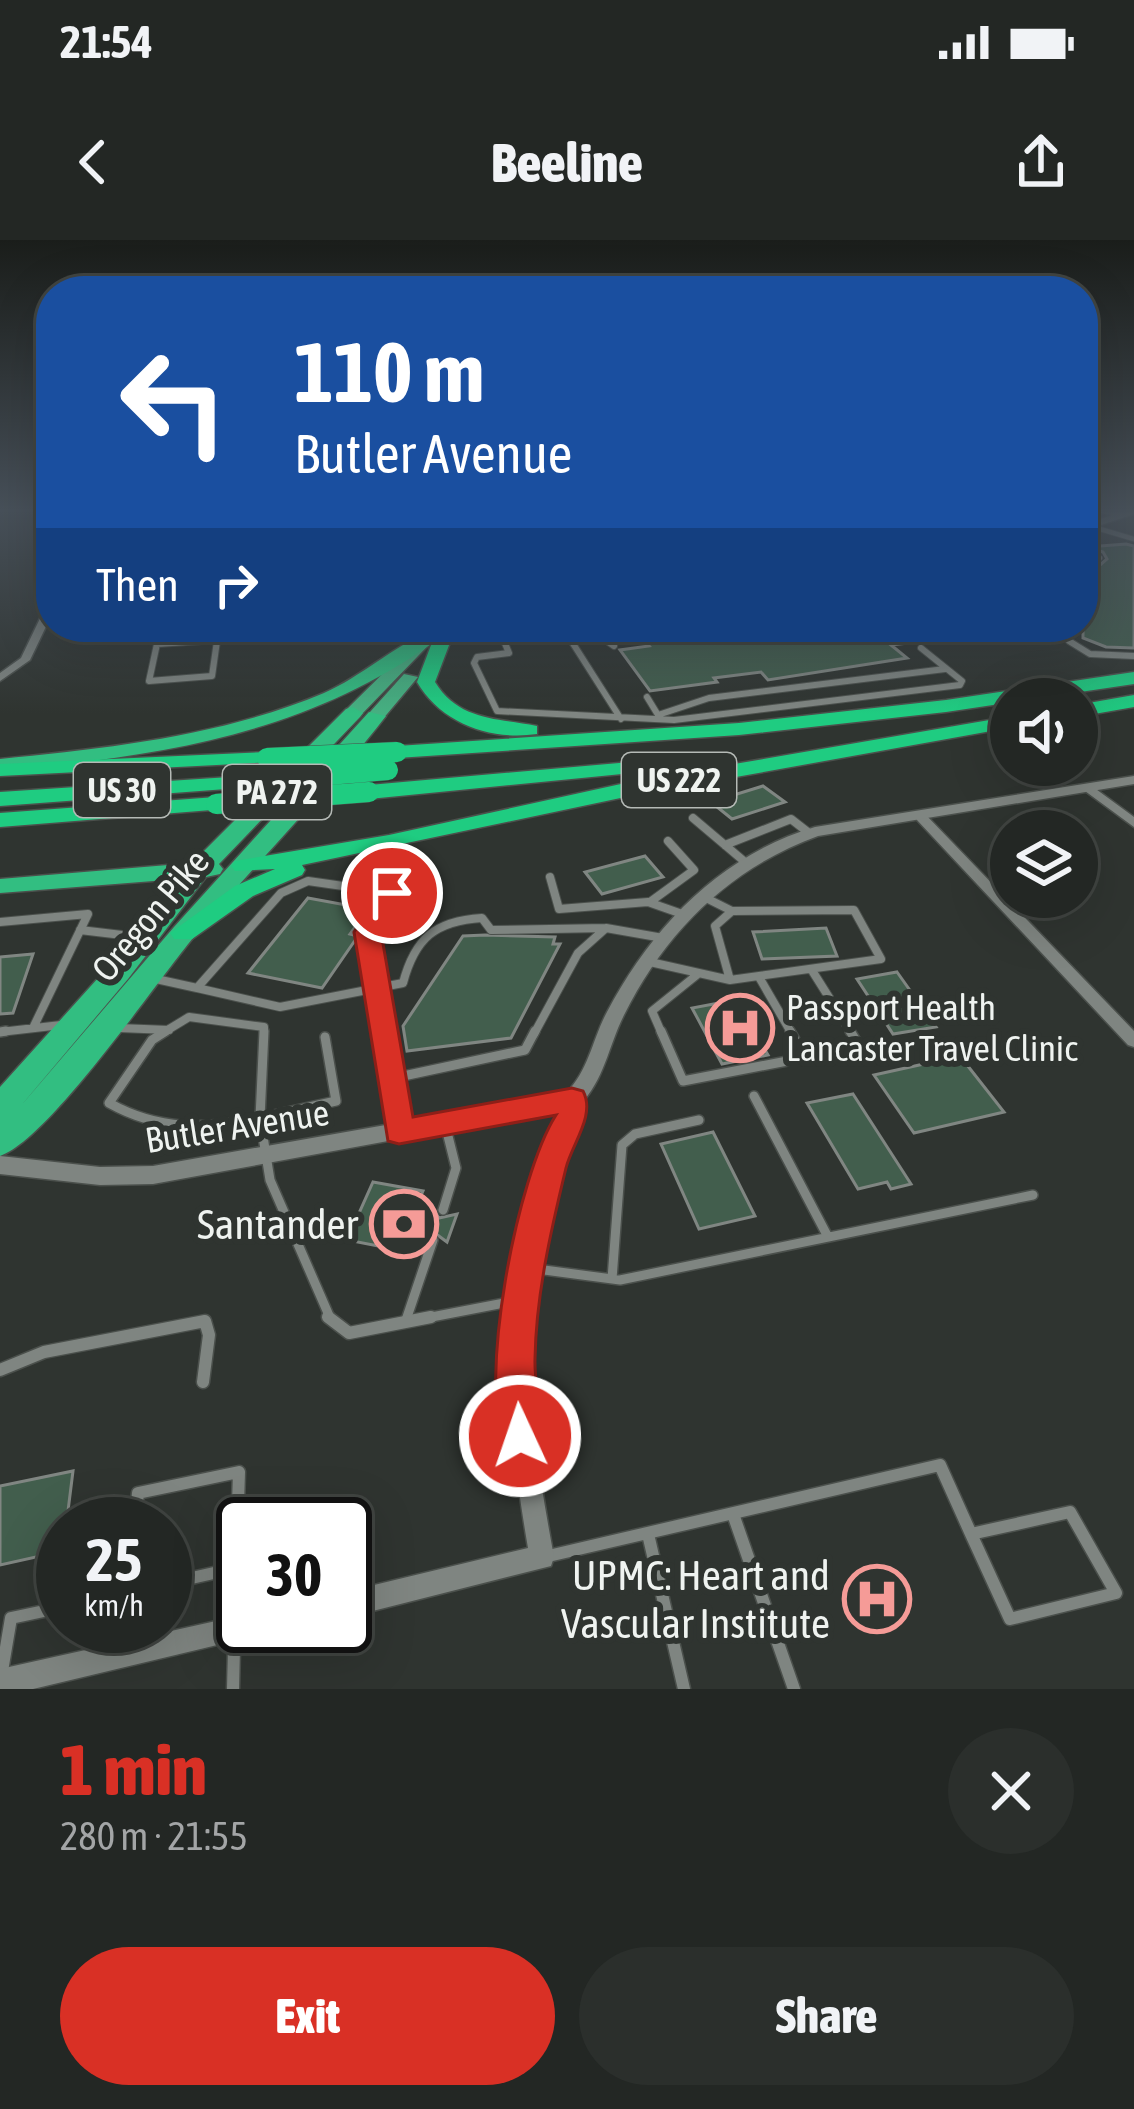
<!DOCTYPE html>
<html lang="en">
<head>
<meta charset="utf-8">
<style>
	body { margin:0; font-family:"Asap Condensed",sans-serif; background:#2b2f2c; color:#f1f3f6; height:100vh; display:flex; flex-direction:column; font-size:45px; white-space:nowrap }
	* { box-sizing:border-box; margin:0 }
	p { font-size:39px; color:#a3a5a6 }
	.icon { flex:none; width:66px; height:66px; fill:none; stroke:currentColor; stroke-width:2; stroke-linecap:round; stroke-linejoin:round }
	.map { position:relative; height:1449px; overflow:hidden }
	.details { display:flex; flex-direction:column; background:#232724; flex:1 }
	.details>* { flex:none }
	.guide { position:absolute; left:36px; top:36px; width:1062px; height:366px; border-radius:48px; box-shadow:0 12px 48px #0002,0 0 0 3px #404441; background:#1a4fa0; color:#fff; overflow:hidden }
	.controls { position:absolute; left:990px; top:438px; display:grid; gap:24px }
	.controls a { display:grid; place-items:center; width:108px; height:108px; border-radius:50%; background:#232724; box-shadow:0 12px 48px #0002,0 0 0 3px #404441; font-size:60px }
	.speed { position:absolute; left:36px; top:1257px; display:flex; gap:24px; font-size:60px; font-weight:700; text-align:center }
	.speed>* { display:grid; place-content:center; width:156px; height:156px; border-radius:50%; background:#232724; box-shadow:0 12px 48px #0002,0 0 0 3px #404441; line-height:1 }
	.speed small { font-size:30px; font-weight:400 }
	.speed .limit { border:6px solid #111; border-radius:18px; background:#fff; color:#111 }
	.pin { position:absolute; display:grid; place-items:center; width:102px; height:102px; color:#fff; margin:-51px; border:6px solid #fff; border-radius:50%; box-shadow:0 3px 12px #0007 }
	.me { position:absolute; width:132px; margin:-66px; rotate:357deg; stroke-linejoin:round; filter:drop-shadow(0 0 9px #0008) }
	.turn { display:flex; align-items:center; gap:42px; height:252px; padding:0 60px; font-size:54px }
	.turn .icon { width:156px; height:156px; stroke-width:2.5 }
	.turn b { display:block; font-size:84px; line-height:102px }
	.then { display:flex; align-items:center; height:114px; padding:0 60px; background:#0003; gap:24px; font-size:45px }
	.round { display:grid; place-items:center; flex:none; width:126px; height:126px; border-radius:63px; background:#2b2f2c }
	.headline { display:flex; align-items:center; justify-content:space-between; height:204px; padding:0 60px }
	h1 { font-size:72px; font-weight:800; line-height:90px; color:#d93025 }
	.action { display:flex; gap:24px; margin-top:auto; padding:24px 60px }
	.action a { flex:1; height:138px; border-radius:72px; background:#d93025; color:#fff; font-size:48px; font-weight:800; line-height:138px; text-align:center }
	.action a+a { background:#2b2f2c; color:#f1f3f6 }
	.status { display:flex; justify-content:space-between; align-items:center; height:84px; padding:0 60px; background:#232724; direction:ltr }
	.status svg { height:33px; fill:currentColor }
	header { display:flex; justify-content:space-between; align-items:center; height:156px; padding:0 60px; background:#232724; font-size:54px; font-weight:800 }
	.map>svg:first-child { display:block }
	.building { fill:#425e4d; stroke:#808682; stroke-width:3 }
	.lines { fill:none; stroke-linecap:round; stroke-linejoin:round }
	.service-far4-casing { stroke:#4b504c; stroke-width:6 }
	.service-far3-casing { stroke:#4b504c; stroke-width:8 }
	.service-far2-casing { stroke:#4b504c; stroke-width:10 }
	.service-far1-casing { stroke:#4b504c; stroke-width:12 }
	.service-casing { stroke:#4b504c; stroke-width:15 }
	.minor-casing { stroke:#4b504c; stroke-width:3 }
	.tertiary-casing { stroke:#4b504c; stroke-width:3 }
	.primary-casing { stroke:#4b504c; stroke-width:3 }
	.trunk-casing { stroke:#4b504c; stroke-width:3 }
	.motorway-casing { stroke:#4b504c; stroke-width:3 }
	.service-far4 { stroke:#7f8581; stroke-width:4.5 }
	.service-far3 { stroke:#7f8581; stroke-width:6 }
	.service-far2 { stroke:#7f8581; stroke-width:8 }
	.service-far1 { stroke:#7f8581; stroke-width:9 }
	.service { stroke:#7f8581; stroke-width:12 }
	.minor { fill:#7f8581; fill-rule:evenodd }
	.tertiary { fill:#7f8581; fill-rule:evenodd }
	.primary { fill:#45b081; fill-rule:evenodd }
	.trunk { fill:#32be81; fill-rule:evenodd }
	.motorway { fill:#1fcc81; fill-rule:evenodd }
	.motorway-bridge-casing { stroke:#4b504c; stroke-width:21; stroke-linecap:butt }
	.motorway-bridge { stroke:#1fcc81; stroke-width:20 }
	.route { fill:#d93025; stroke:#8d1f18; stroke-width:3 }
	.labels { text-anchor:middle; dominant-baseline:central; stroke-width:12; stroke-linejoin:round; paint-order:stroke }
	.shield { fill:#2f3430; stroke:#b5bab6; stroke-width:3 }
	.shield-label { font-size:33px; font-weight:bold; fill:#eff3f0 }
	.street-label { font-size:36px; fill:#eff3f0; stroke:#2f3430 }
	.poi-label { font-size:36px; fill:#eff3f0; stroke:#2f3430; text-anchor:start }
	.near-poi-label { font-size:42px; fill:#eff3f0; stroke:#2f3430; text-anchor:end }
</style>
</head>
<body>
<div class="status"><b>21:54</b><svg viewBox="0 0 49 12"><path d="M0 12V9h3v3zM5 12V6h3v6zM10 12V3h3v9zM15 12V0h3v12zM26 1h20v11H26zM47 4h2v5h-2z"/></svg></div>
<header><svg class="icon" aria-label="back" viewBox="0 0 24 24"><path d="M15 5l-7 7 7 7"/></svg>Beeline<svg class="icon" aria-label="share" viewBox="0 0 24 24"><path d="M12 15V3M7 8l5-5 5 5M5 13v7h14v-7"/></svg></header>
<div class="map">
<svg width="1134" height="1449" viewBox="0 0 1134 1449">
	<rect width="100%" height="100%" fill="#2f3430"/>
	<path class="building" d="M 1126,304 L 1134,306 L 1134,408 L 1106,407 L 1083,398 L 1083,320 L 1100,325 L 1107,319 L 1103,312 L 1087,307 Z
		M 747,387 L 889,387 L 909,403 L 891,405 L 907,418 L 768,440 L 761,432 L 714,438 L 717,442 L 650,451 L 620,410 L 649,406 L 641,397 Z
		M 763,546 L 785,562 L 732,579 L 711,562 Z
		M 645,616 L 663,637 L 602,654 L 585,632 Z
		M 308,658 L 368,669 L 350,694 L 358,696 L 322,748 L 248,733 Z
		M 826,688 L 837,716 L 762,719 L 753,692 Z
		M 485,695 L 555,697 L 553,704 L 560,704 L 511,798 L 407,811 L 403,786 L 463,696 Z
		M 33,714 L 13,773 L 0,774 L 0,717 Z
		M 897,732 L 936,787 L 893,794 L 857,739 Z
		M 735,760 L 768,815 L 722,824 L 692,768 Z
		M 960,816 L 1004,872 L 914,893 L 874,835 Z
		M 853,854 L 911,944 L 891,949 L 887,942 L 858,949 L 807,863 Z
		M 713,892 L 755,976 L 699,989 L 661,904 Z
		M 373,942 L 423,951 L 416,967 L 434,970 L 439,978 L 457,974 L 447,1002 L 432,991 L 424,998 L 406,994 L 399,1010 L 347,1000 Z
		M 73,1231 L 63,1311 L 0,1325 L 0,1246 Z"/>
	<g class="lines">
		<g class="service-far4-casing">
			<path id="service-far4" d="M 1103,271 L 1120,275
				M 1090,286 L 1134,299
				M 1083,313 L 1100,318
				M 1047,387 L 1074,404
				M 488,388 L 518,387
				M 599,394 L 611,404
				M 269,396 L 304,393 L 316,387
				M 446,396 L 572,402 L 617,387
				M 503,399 L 505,404
				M 217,400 L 267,396 L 276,387
				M 161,404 L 217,400"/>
		</g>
		<g class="service-far3-casing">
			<path id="service-far3" d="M 202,401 L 157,404 L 149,441 L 212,436 L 217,401
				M 504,401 L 509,413 L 477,417 L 474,423 L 497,471 L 674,480 L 960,445 L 962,441 L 921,408
				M 545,401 L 576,401
				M 607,401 L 614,406
				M 1069,401 L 1090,414 L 1134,416
				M 572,402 L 621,479
				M 647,457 L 658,475
				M 658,475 L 709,458 L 945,429"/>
		</g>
		<g class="service-far2-casing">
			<path id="service-far2" d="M 693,578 L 745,622
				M 725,605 L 791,579 L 809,593
				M 550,637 L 559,669 L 648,662 L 685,675
				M 650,662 L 694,630 L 668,601
				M 0,682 L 88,674 L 33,788
				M 80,690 L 139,697
				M 650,722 L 730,740 L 881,719 L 854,670 L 732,671 L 706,658
				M 813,732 L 852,794
				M 759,737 L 792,794
				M 156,739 L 197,748 L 281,653 L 308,641 L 392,653 L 367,692 L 386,794
				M 730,740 L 715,686 L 732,671
				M 197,748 L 280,767 L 403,743 C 415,698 435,681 482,678 L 491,690 L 606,688
				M 119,788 L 169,790
				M 0,792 L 61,785
				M 161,794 L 189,777 L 264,787 L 264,794
				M 534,794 L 578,713 L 606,688 L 663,698
				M 662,794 L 652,771 L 698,734"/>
		</g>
		<g class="service-far1-casing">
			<path id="service-far1" d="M 166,791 L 152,800 L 109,863 C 159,891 205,889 260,878
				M 385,791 L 394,838
				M 661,791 L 683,841 L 860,807 L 850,791
				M 790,791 L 805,817
				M 0,792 L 6,791
				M 754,856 L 828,997
				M 260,878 L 270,940 L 331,1080
				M 260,878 L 264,791
				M 260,878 L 336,861 L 325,797
				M 399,891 L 394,838 L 525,810 L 535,791
				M 443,970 L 456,928 L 445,884
				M 529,1028 L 620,1040 L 1033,955
				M 612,1039 L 622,905 L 635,894 L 699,880
				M 406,1080 L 433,1000
				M 416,1080 L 520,1060"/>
		</g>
		<g class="service-casing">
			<path id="service" d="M 328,1077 L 349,1093 L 431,1077
				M 0,1130 L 44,1112 L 205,1081 L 209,1095 L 203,1142
				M 1070,1272 L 1116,1353 L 1010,1379 L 971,1294 Z
				M 733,1274 L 794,1449
				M 135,1284 L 138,1253 L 239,1232 L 236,1328
				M 648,1294 L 684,1449
				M 544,1317 L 940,1225 L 971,1294
				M 165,1344 L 236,1328 L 233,1449
				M 0,1443 L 11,1378 L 63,1367"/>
		</g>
		<g class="minor-casing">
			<path id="minor" d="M 51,363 L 51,376 L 30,420 L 0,441 L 0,433 L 21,418 L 46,366 Z
				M 1089,544 L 1134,577 L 1134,587 L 1085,551 L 1085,545 Z
				M 921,573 L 925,574 L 1134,791 L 1134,807 L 1128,805 L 917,580 L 915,577 Z
				M 572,853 L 578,855 C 583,872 574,883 567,898 C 548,942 540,994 534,1042 C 523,1135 537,1226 554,1317 L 551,1326 L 345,1378 L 345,1352 L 528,1308 C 506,1180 499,1068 534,942 C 542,912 557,884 566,855 Z
				M 243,1375 L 243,1386 L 263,1386 L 259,1395 L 33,1449 L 0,1449 L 0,1429 Z"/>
		</g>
		<g class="tertiary-casing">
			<path id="tertiary" d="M 1124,271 L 1134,271 L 1134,274 L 1083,291 L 1083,285 Z
				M 1134,536 L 1134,544 L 818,596 C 730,628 666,691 624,775 C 608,807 605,839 579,866 L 153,944 L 100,945 L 0,934 L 0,916 L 100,927 L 153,926 L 566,853 C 589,830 592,800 607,772 C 652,687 720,615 815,587 Z"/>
		</g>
		<g class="primary-casing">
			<path id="primary" d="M 430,387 L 446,387 L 359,477 L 347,477 L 347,469 Z
				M 404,434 L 418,437 L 382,480 L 370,480 L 370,472 Z"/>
		</g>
		<g class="trunk-casing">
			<path id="trunk" d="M 428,393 L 434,394 L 434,402 C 302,496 158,516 0,531 L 0,519 C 110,508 222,496 324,453 C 361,437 393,406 428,393 Z
				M 353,467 L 363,473 L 360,477 L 219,624 L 223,629 L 220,634 L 206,637 L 128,739 L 19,868 L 174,687 L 369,472 L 386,476 C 326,553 256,623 193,698 C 155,744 48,900 0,916 L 0,847 L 108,727 L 179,639 L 0,653 L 0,639 L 192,623 L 346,469 Z"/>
		</g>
		<g class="motorway-casing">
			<path id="motorway" d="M 442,395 L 451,400 L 435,442 C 459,481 497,478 537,486 L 537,494 C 490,501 441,483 417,442 L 433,400 Z
				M 1134,432 L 1134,444 L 946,472 L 739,495 L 397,518 L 387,512 L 397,506 L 739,483 L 946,460 Z
				M 1134,455 L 1134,467 L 1077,477 L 1077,465 Z
				M 1001,478 L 1011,484 L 1008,488 L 630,556 L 302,625 L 305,630 L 302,635 L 253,656 L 192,699 L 174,699 L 170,693 L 235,646 L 275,629 L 235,631 L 231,626 L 235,621 L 389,595 L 630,542 Z
				M 267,512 L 274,514 L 274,522 L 0,536 L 0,524 Z
				M 676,518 L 686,524 L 683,528 L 369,559 L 358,552 L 369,545 Z
				M 245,536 L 253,537 L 253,547 L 0,566 L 0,552 Z
				M 216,557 L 227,564 L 224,569 L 0,587 L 0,573 Z"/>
		</g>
		<use href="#service-far4" class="service-far4"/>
		<use href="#service-far3" class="service-far3"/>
		<use href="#service-far2" class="service-far2"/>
		<use href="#service-far1" class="service-far1"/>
		<use href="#service" class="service"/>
		<use href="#minor" class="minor"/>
		<use href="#tertiary" class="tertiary"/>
		<use href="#primary" class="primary"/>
		<use href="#trunk" class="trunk"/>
		<use href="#motorway" class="motorway"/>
		<g class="motorway-bridge-casing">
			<path id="motorway-bridge" d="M 267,518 L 397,512
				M 245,542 L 388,530
				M 216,564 L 369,552"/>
		</g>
		<use href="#motorway-bridge" class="motorway-bridge"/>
	</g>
	<linearGradient id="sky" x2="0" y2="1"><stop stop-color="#1a1d1a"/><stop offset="0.57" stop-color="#475059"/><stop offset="1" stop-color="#475059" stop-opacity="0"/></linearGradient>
	<rect width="1134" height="474" fill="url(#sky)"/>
	<path class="route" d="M 392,646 L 405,653 L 381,692 L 413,877 L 572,848 L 583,851 C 596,875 572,904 566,928 C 551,990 536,1055 535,1119 C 534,1150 546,1182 535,1210 L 520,1216 L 505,1210 C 477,1143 517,936 556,875 L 399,904 L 388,901 L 354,692 L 383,648 Z"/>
	<defs>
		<g id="hospital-ring" transform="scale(3.45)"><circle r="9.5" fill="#2f3430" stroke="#f59b97" stroke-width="1.5"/><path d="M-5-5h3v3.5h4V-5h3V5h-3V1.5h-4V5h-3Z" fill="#f59b97"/></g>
		<g id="bank-ring" transform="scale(3.45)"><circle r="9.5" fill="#2f3430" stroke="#f59b97" stroke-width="1.5"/><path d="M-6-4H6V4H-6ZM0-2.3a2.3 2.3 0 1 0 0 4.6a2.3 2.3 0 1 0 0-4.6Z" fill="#f59b97"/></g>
	</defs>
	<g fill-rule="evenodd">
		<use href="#hospital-ring" x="740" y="788"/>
		<use href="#bank-ring" x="404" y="984"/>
		<use href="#hospital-ring" x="877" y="1359"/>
	</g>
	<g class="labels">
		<g class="shield">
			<rect x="622" y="513" width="114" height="54" rx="9"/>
			<rect x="74" y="523" width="96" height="54" rx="9"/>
			<rect x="223" y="525" width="108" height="54" rx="9"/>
		</g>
		<g class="shield-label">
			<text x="679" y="540">US 222</text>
			<text x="122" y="550">US 30</text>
			<text x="277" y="552">PA 272</text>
		</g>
		<g class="street-label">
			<text transform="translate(150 675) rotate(-50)">Oregon Pike</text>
			<text transform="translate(237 886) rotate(-9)">Butler Avenue</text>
		</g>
		<g class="poi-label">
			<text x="786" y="767">Passport Health<tspan x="786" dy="41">Lancaster Travel Clinic</tspan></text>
		</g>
		<g class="near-poi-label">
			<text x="358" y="984">Santander</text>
			<text x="830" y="1335">UPMC: Heart and<tspan x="830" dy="48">Vascular Institute</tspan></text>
		</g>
	</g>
</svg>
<div class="controls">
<a><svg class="icon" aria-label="sound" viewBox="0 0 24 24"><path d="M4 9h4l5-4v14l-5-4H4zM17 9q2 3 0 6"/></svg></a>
<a><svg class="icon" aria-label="layers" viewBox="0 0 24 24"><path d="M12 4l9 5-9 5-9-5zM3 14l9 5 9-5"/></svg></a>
</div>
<div class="speed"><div>25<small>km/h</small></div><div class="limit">30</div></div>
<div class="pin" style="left:392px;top:653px;background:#d93025"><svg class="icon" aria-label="arrive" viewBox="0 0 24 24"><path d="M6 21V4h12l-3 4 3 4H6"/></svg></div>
<svg class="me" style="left:520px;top:1196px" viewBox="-20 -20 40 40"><circle r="17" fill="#d93025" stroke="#fff" stroke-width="3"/><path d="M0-11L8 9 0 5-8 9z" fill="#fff"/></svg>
<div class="guide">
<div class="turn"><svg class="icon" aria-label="left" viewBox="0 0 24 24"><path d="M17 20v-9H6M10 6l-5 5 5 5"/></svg><div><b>110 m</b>Butler Avenue</div></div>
<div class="then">Then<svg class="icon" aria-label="right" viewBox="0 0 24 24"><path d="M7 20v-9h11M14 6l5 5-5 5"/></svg></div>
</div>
</div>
<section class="details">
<div class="headline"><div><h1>1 min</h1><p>280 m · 21:55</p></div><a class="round"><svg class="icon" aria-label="close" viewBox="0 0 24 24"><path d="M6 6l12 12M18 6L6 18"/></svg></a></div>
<div class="action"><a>Exit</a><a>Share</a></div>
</section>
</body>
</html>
